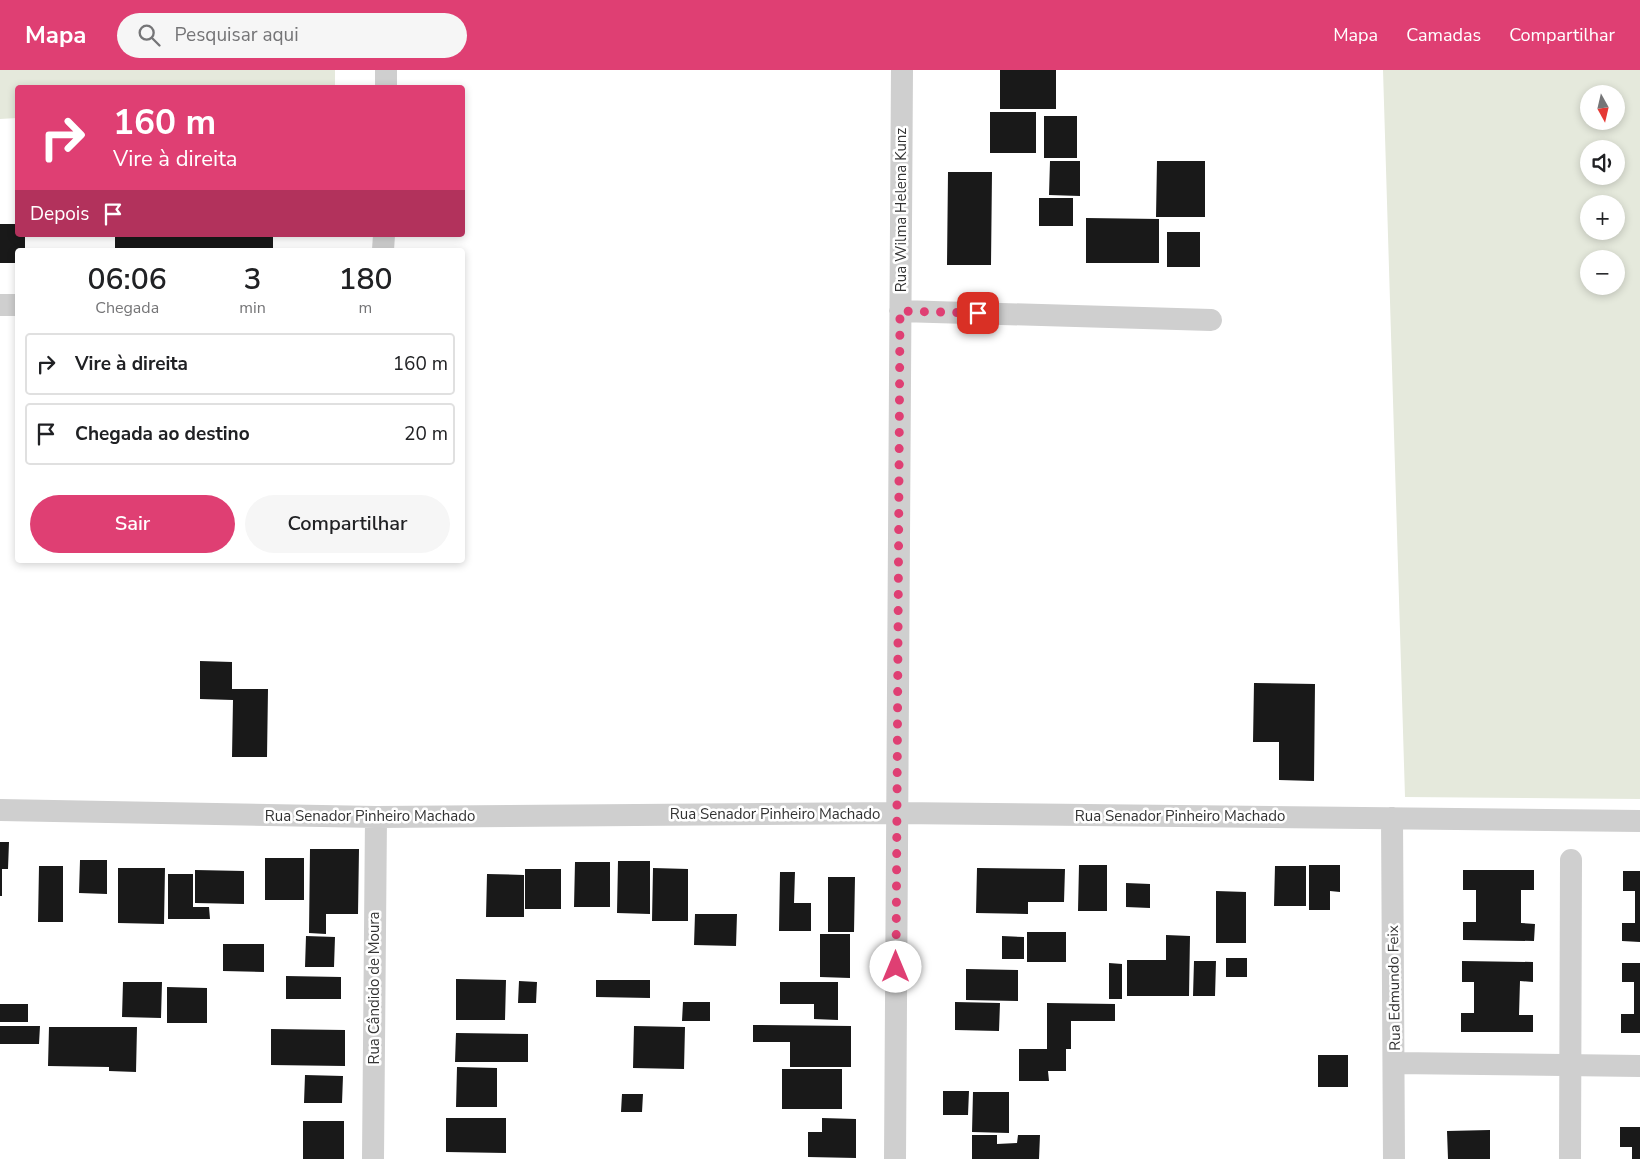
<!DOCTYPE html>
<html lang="pt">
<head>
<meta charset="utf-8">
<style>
	body { margin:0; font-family:"Nunito Sans",sans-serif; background:#f6f6f6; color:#202124; height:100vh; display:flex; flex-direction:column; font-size:19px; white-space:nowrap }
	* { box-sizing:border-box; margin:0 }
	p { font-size:16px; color:#757577 }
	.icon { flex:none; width:28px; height:28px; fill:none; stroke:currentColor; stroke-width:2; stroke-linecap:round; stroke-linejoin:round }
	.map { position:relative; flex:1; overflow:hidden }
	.details { position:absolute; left:15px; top:178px; width:450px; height:315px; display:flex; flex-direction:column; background:#fff; border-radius:5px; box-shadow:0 2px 8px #0003 }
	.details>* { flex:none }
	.top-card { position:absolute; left:15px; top:15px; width:450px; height:152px; border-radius:5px; box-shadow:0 2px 8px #0003; background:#df3f73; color:#fff; overflow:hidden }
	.needle { width:32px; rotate:172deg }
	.controls { position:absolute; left:1580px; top:15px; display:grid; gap:10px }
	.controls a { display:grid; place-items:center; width:45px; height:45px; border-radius:50%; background:#fff; box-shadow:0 2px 8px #0003; font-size:25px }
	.pin { position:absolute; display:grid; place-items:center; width:42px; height:42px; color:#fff; margin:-21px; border-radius:10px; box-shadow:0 2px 8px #0006 }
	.me { position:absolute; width:55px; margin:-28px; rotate:0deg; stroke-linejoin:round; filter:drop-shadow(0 0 4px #0008) }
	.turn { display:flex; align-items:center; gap:18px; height:105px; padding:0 15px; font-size:22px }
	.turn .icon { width:65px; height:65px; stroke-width:2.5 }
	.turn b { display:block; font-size:35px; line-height:42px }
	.then { display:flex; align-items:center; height:48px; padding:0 15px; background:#0003; gap:10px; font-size:19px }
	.eta { display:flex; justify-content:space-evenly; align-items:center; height:85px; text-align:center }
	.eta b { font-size:30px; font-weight:600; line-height:35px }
	.action { display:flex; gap:10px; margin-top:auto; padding:10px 15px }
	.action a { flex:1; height:58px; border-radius:30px; background:#df3f73; color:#fff; font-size:20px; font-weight:600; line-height:58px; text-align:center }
	.action a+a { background:#f6f6f6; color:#202124 }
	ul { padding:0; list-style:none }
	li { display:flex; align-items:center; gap:15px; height:62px; margin:0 10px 8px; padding:0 5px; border:2px solid #e0e0e0; border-radius:5px }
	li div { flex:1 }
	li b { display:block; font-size:19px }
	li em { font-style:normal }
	header { display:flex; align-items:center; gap:30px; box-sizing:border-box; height:70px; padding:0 25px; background:#df3f73; color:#fff }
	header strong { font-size:24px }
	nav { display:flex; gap:28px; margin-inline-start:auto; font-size:18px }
	.search { width:350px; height:45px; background:#f6f6f6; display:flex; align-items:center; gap:12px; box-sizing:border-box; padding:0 18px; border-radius:28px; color:#757577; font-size:19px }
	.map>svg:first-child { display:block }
	.green { fill:#e5e9dc; fill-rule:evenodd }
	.building { fill:#191919 }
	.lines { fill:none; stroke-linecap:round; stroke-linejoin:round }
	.minor { stroke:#cfcfcf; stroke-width:22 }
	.route { stroke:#df3f73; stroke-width:9; stroke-dasharray:0 16.2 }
	.labels { text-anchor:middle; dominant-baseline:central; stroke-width:5; stroke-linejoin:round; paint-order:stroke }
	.street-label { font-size:15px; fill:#323232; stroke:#fff }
</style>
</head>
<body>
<header>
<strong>Mapa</strong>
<div class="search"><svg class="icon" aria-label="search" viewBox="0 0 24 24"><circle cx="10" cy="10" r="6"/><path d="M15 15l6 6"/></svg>Pesquisar aqui</div>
<nav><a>Mapa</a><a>Camadas</a><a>Compartilhar</a></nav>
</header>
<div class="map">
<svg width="1640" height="1089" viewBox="0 0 1640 1089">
	<rect width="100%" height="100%" fill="#fff"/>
	<path class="green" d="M 0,0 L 335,0 L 335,17 L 18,18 L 17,48 L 0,49 Z
		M 1383,0 L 1640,0 L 1640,729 L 1405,727 ZM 1589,24 L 1616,24 L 1616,51 L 1589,51 ZM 1589,79 L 1616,79 L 1616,106 L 1589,106 ZM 1589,134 L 1616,134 L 1616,161 L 1589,161 ZM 1589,189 L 1616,189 L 1616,216 L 1589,216 Z"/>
	<path class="building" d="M 1000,0 L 1056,0 L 1056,39 L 1000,39 Z
		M 990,42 L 1036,42 L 1036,83 L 990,83 Z
		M 1044,46 L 1077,46 L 1077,88 L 1044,88 Z
		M 1050,91 L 1080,91 L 1080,126 L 1049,125 Z
		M 1157,91 L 1205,91 L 1205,147 L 1156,147 Z
		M 948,102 L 992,102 L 991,195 L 947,195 Z
		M 1039,128 L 1073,128 L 1073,156 L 1039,156 Z
		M 1086,148 L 1159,149 L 1159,193 L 1086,193 Z
		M 0,154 L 18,154 L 18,165 L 25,165 L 25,180 L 18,180 L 18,193 L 0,193 Z
		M 1167,162 L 1200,162 L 1200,197 L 1167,197 Z
		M 115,165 L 273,165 L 273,180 L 115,180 Z
		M 200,591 L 232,592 L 232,619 L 268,619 L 267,687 L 232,687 L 233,630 L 200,629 Z
		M 1254,613 L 1315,614 L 1314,711 L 1279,710 L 1279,672 L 1253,672 Z
		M 0,772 L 9,772 L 8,799 L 2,799 L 2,826 L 0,826 Z
		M 310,779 L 359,779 L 358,844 L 326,844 L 326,864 L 309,863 Z
		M 265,788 L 304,788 L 304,830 L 265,830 Z
		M 80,790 L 107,790 L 107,824 L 79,823 Z
		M 618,791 L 650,791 L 650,844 L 617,843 Z
		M 575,792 L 610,792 L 610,837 L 574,837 Z
		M 1079,795 L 1107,795 L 1107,841 L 1078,841 Z
		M 1309,795 L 1340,795 L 1340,822 L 1330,821 L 1330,840 L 1309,840 Z
		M 39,796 L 63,796 L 63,852 L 38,852 Z
		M 1275,796 L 1306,796 L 1306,836 L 1274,836 Z
		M 118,798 L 165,798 L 164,854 L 118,853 Z
		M 653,798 L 688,799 L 688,851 L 652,851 Z
		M 977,798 L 1065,799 L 1064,832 L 1028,832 L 1028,844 L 976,843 Z
		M 525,799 L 561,799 L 561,839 L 525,839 Z
		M 195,800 L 244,801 L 244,834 L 195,833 Z
		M 1463,800 L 1534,800 L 1534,820 L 1521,820 L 1521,853 L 1535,854 L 1534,871 L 1463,870 L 1463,852 L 1476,852 L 1476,820 L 1463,820 Z
		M 1623,801 L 1640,801 L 1640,872 L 1622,871 L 1622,853 L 1635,853 L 1635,821 L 1623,821 Z
		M 780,802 L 795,802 L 794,833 L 811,833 L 811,861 L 779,861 Z
		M 168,804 L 193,804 L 193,837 L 209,837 L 210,849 L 168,849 Z
		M 487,804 L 524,805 L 524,847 L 486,847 Z
		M 828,807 L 855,807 L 854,862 L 828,862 Z
		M 1126,813 L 1150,814 L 1150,838 L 1126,837 Z
		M 1216,821 L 1246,822 L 1246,873 L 1216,873 Z
		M 695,844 L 737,844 L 736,876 L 694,875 Z
		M 1027,862 L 1066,862 L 1066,892 L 1027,892 Z
		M 820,864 L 850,864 L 850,908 L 820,907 Z
		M 1166,865 L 1190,866 L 1189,926 L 1127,926 L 1127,890 L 1166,890 Z
		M 306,866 L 335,867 L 334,897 L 305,897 Z
		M 1002,866 L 1024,867 L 1024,889 L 1002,889 Z
		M 223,874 L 264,874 L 264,902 L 223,901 Z
		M 1226,888 L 1247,888 L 1247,907 L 1226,907 Z
		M 1194,891 L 1216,891 L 1215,926 L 1193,926 Z
		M 1462,891 L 1533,892 L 1533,912 L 1520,911 L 1519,945 L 1533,945 L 1533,962 L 1461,962 L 1461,943 L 1474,943 L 1474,912 L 1462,912 Z
		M 1109,893 L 1122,894 L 1122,929 L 1109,929 Z
		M 1622,893 L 1640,893 L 1640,963 L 1621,963 L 1621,944 L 1634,944 L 1634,912 L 1622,912 Z
		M 966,899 L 1018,900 L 1018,931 L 966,930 Z
		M 286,906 L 341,907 L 341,929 L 286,929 Z
		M 456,909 L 506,910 L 505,950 L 456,950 Z
		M 596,910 L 650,910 L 650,928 L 596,927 Z
		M 519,911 L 537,912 L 536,933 L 518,933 Z
		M 123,912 L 162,912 L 161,948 L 122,947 Z
		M 780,912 L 838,912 L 838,950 L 814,949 L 814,934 L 780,934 Z
		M 167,917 L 207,918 L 207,953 L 167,953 Z
		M 683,932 L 710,932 L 710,951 L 682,951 Z
		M 955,932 L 1000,933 L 999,961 L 955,960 Z
		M 1047,933 L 1115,934 L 1115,951 L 1071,951 L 1071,979 L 1066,979 L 1066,1001 L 1048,1001 L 1049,1011 L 1019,1011 L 1019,979 L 1047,979 Z
		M 0,934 L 28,934 L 28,952 L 0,952 Z
		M 753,955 L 851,956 L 851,997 L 790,997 L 790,972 L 753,972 Z
		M 0,956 L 40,956 L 39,974 L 0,974 Z
		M 634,956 L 685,957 L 684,999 L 633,998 Z
		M 49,957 L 137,957 L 136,1002 L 109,1001 L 109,997 L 48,996 Z
		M 271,959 L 345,960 L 345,996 L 271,995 Z
		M 456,963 L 528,964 L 528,992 L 455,992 Z
		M 1318,985 L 1348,985 L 1348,1017 L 1318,1017 Z
		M 457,997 L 497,998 L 497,1037 L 456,1037 Z
		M 782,999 L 842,999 L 842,1039 L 782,1039 Z
		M 305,1005 L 343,1006 L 342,1033 L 304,1033 Z
		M 943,1021 L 969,1021 L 968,1045 L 943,1045 Z
		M 973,1022 L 1009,1022 L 1009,1063 L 972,1062 Z
		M 622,1024 L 643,1024 L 642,1042 L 621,1042 Z
		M 446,1048 L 506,1048 L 506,1083 L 446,1082 Z
		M 822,1048 L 856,1049 L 856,1088 L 808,1087 L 808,1062 L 822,1062 Z
		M 303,1051 L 344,1051 L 344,1089 L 303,1089 Z
		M 1620,1057 L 1640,1057 L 1640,1089 L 1632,1089 L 1632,1077 L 1620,1077 Z
		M 1490,1060 L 1490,1089 L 1448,1089 L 1447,1061 Z
		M 972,1065 L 997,1065 L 997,1074 L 1017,1073 L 1018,1065 L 1040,1065 L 1039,1089 L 972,1089 Z"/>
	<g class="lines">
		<path class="minor" d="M 386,18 L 386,0
			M 383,180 L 384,165
			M 0,235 L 18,235
			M 900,241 L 1211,250
			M 0,740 L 376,747 L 897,743 L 1640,751
			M 1392,748 L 1394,1089
			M 1395,993 L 1640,996
			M 373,1089 L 376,747
			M 895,1089 L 902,0
			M 1570,1089 L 1571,790"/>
	</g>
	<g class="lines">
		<path class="route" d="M 896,897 L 900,241 L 978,243"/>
	</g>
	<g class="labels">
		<g class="street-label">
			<text transform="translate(901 140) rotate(-90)">Rua Wilma Helena Kunz</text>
			<text x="775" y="744">Rua Senador Pinheiro Machado</text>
			<text x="370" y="746">Rua Senador Pinheiro Machado</text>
			<text x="1180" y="746">Rua Senador Pinheiro Machado</text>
			<text transform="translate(374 918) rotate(-90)">Rua Cândido de Moura</text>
			<text transform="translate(1394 918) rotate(-91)">Rua Edmundo Feix</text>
		</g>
	</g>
</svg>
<div class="controls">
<a><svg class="needle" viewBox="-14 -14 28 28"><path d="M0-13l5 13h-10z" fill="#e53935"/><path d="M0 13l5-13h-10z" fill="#757577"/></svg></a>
<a><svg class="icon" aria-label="sound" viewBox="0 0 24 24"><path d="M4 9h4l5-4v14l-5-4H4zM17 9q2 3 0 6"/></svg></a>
<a>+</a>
<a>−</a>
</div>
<div class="pin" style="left:978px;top:243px;background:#d93025"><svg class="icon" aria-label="arrive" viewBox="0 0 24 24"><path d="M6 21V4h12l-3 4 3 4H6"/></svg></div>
<svg class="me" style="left:896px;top:897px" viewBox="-20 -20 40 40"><circle r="19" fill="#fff"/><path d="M0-13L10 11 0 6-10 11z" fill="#df3f73"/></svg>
<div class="top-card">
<div class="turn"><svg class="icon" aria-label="right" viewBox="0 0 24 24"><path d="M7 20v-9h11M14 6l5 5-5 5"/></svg><div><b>160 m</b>Vire à direita</div></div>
<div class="then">Depois<svg class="icon" aria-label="arrive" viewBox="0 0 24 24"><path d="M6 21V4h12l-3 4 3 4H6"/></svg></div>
</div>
<section class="details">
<div class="eta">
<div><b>06:06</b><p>Chegada</p></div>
<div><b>3</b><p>min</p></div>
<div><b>180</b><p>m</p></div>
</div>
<ul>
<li><svg class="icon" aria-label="right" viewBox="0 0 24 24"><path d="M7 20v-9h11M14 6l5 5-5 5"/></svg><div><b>Vire à direita</b></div><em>160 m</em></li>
<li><svg class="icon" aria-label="arrive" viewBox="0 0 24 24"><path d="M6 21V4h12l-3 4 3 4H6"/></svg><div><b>Chegada ao destino</b></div><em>20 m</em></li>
</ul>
<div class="action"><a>Sair</a><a>Compartilhar</a></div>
</section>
</div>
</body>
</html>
